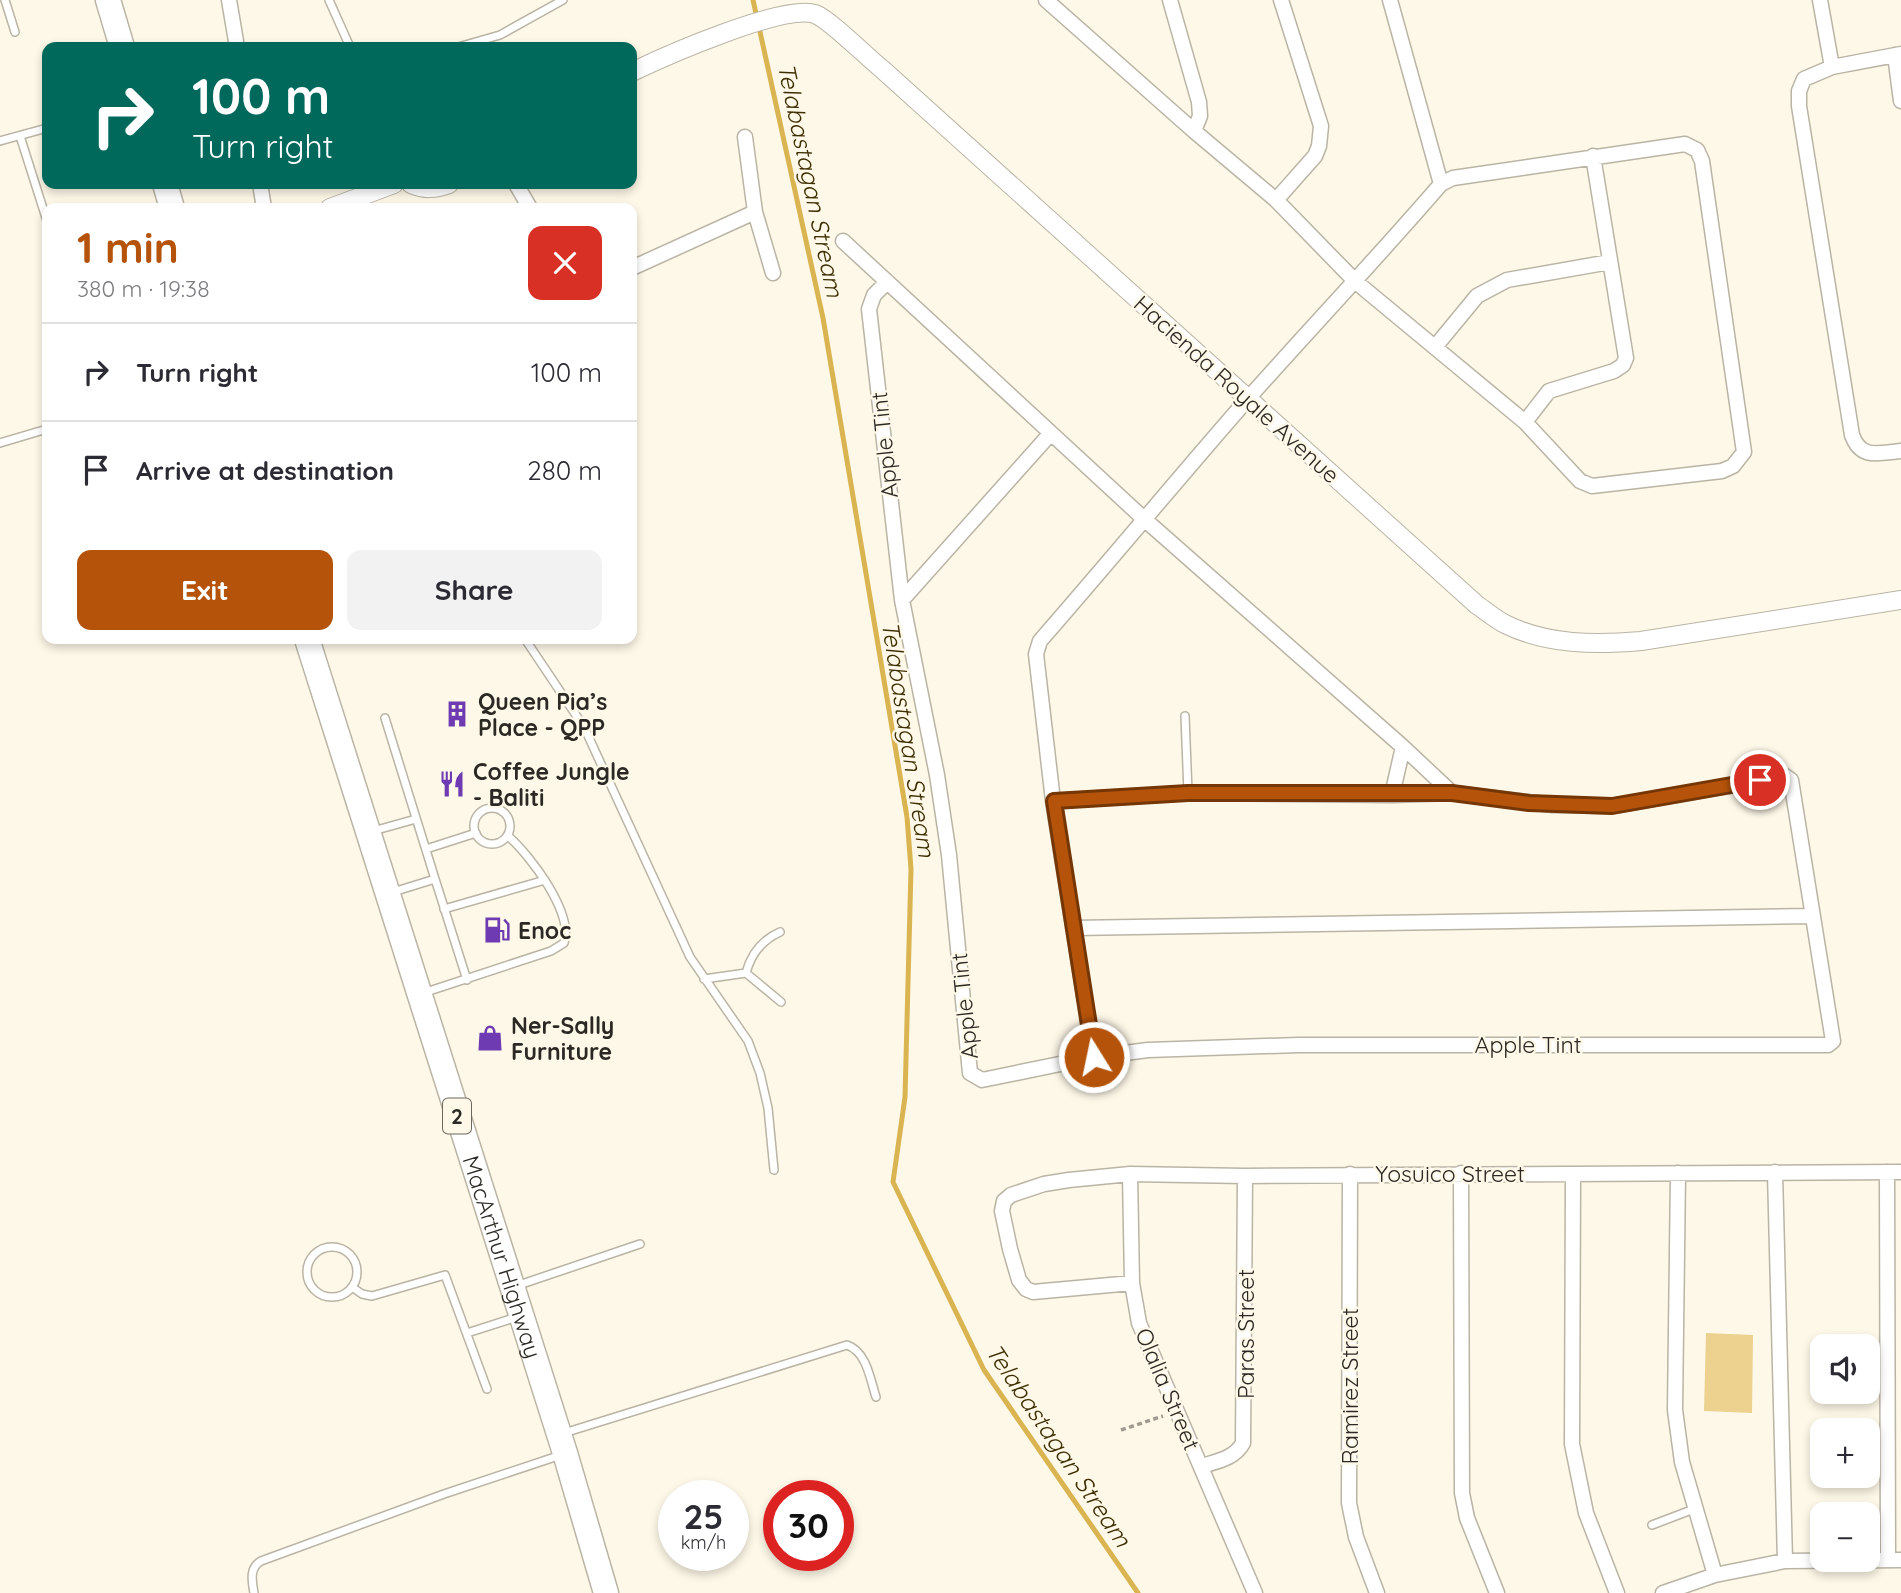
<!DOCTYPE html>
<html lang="en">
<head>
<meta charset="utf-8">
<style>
	body { margin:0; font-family:Quicksand,sans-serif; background:#f2f2f3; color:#2b2b33; height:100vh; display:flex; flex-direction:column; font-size:26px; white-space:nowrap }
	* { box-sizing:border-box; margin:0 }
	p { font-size:23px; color:#7c7c81 }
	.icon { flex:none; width:38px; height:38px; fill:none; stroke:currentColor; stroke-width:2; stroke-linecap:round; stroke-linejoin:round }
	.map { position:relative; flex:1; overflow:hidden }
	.side { position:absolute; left:42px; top:203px; width:595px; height:441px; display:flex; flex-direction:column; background:#fff; border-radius:14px; box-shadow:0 4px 10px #0003 }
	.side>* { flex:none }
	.banner { position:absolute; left:42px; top:42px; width:595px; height:147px; border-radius:14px; box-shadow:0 4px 10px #0003; background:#00695c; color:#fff; overflow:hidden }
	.tools { position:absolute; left:1810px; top:1334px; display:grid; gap:14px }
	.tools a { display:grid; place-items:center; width:70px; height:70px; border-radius:14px; background:#fff; box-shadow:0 4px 10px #0003; font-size:35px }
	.speed { position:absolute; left:658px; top:1480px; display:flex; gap:14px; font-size:35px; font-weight:700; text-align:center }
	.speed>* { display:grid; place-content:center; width:91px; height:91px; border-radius:50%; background:#fff; box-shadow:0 4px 10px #0003; line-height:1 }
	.speed small { font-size:18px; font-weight:400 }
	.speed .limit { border:10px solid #d22; background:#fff; color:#111 }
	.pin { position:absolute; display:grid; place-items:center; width:60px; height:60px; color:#fff; margin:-30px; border:4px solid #fff; border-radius:50%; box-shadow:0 2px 7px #0007 }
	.me { position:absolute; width:77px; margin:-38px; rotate:350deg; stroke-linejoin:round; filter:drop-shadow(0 0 5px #0008) }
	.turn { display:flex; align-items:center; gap:24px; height:147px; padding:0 35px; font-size:32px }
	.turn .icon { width:91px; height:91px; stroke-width:2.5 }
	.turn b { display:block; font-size:49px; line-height:60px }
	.round { display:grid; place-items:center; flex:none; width:74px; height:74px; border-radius:14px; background:#f2f2f3 }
	.summary { display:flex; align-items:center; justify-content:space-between; height:119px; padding:0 35px }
	h1 { font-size:42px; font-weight:700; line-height:52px; color:#b45309 }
	.primary-button { display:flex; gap:14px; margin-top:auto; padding:14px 35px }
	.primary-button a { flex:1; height:80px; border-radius:14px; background:#b45309; color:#fff; font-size:28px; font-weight:700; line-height:80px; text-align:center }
	.primary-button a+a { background:#f2f2f3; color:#2b2b33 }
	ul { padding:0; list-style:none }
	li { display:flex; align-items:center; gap:21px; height:98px; padding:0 35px; border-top:2px solid #e1e1e2 }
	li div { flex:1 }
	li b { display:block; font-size:26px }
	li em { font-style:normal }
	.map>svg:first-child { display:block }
	.green { fill:#ecd28e }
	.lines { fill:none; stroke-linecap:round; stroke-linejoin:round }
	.stream { stroke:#d9b450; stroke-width:5 }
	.service-casing { stroke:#bab4a5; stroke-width:10 }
	.minor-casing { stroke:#bab4a5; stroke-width:17 }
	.tertiary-casing { stroke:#bab4a5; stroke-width:20 }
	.trunk-casing { stroke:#bab4a5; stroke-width:27 }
	.path { stroke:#a09b90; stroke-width:3.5; stroke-dasharray:5 3.5; stroke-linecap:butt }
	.service { stroke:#fff; stroke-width:7 }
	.minor { stroke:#fff; stroke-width:14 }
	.tertiary { stroke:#fff; stroke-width:18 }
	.trunk { stroke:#fff; stroke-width:24 }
	.route-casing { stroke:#753606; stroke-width:18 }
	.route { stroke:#b45309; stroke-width:12 }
	.labels { text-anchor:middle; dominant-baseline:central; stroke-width:5; stroke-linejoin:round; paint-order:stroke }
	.shield { fill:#fef8e8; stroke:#6a675e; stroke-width:2 }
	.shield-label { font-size:21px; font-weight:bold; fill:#2b2923 }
	.street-label { font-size:23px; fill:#2b2923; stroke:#fef8e8 }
	.poi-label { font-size:23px; font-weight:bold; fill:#2b2923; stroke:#fef8e8; text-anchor:start }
	.water-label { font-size:24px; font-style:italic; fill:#3d2e02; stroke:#fef8e8 }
</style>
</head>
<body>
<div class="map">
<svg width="1901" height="1593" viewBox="0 0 1901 1593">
	<rect width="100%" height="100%" fill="#fef8e8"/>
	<path class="green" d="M 1706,1333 L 1753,1335 L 1752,1413 L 1704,1411 Z"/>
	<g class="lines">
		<path class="stream" d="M 753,0 L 823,318 L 907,817 L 911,869 L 905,1097 L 893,1182 L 984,1370 L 1138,1593"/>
		<g class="service-casing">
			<path id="service" d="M 5,0 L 15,32
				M 329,0 L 350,47
				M 458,47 L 500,35 L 563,0
				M 20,136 L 47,221
				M 0,141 L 47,128
				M 0,443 L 47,429
				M 525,639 L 584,727 L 690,957 L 748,1041 L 760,1073 L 768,1108 L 774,1170
				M 1185,716 L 1188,793
				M 385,718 L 435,879
				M474 826a18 18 0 1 1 36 0a18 18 0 1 1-36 0Z
				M 373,831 L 416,819
				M 426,849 L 476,833
				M 393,892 L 435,879 L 467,980
				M 444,909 L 545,880
				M 746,973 C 751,954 762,940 780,932
				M 704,979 L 746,973 L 781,1002
				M 423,993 L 551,951 L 564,943 C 574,913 530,855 508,836
				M307 1272a25 25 0 1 1 50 0a25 25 0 1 1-50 0Z
				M 516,1286 L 640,1244
				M 352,1287 L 362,1294 L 372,1296 L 445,1275 L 487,1389
				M 467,1333 L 517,1317
				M 564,1433 L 847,1345 C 867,1352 870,1379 876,1397
				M 1652,1525 L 1694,1509
				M 254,1593 C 252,1581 249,1568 261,1561 L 444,1494 L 561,1455"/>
		</g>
		<g class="minor-casing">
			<path id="minor" d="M 229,0 L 237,47
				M 1046,0 L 1194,131 L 1276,200 L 1356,282 L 1525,422 L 1580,481 L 1592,486 L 1722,471 L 1733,466 L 1744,452 L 1702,161 L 1697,150 L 1685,144 L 1453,178 L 1441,184 C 1377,258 1310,329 1245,402 C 1176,481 1109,562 1040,641 L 1036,654 L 1053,801 L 1094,1057
				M 1170,0 L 1199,102 L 1200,116 L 1194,131
				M 1390,0 L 1441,184
				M 1820,0 L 1832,67
				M 1901,54 L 1832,67 L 1804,79 L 1799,91 L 1799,106 L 1852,435 C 1861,460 1878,453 1901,451
				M 1895,55 L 1901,101
				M 745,137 L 755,212 L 773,273
				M 260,184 L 264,208
				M 516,184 L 530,208
				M 1276,200 L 1315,156 L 1319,146 L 1321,126 L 1281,0
				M 843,241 L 1143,518 L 1403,747 L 1452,793 L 1553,805 L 1612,806 L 1785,776 L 1791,780 L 1833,1041 L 1828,1045 L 1298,1045 L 1148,1050 L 1094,1057 L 982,1080 L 970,1073 L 949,855 L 937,775 L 902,600 L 869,309 L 874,295 L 887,282
				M 632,268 L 755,212
				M 1435,347 L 1477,296 L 1507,280 L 1610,262
				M 1525,422 L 1549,391 L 1614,371 L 1623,365 L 1626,358 L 1593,156
				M 902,600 L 1051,433
				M 1392,795 L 1403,747
				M 1053,801 L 1188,793 L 1392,795 L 1452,793
				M 1073,928 L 1812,916
				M 1775,1172 L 1785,1561
				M 1887,1172 L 1888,1560
				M 1461,1173 L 1462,1493 L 1467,1518 L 1497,1593
				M 1678,1173 L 1675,1410 L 1682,1462 L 1715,1575
				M 1130,1174 L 1132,1283 L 1139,1323 L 1255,1593
				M 1350,1174 L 1349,1503 L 1356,1537 L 1377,1593
				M 1573,1174 L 1572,1444 L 1586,1513 L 1617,1593
				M 1132,1283 L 1033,1292 L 1026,1289 L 1019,1280 L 1010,1249 L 1002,1211 L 1004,1201 L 1011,1195 L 1044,1184 L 1069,1180 L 1130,1174 L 1245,1176 L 1901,1172
				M 1202,1466 C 1218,1461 1235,1458 1243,1443 L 1245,1176
				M 1663,1593 L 1715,1575 L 1785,1561 L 1901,1560"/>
		</g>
		<g class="tertiary-casing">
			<path id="tertiary" d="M 632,72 C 665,56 783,4 815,14 C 829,19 868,58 882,69 L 1477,605 C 1486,611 1495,619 1505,624 C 1547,645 1596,645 1641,641 L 1901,600
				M 411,184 C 425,190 435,189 449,184
				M 330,208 L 394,184"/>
		</g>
		<g class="trunk-casing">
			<g id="trunk">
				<path d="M 108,0 L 122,47"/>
				<path d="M 165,184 L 172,208"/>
				<path id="s1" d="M 307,639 L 565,1453 L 606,1593"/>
			</g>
		</g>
		<path class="path" d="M 1121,1430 L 1163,1416"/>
		<use href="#service" class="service"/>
		<use href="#minor" class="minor"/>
		<use href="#tertiary" class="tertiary"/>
		<use href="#trunk" class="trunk"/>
	</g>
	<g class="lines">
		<g class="route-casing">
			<path id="route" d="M 1094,1057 L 1054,801 L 1188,793 L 1452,793 L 1529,803 L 1612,806 L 1760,780"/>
		</g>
		<use href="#route" class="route"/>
	</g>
	<defs>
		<g id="building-bare" transform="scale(2.1)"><path d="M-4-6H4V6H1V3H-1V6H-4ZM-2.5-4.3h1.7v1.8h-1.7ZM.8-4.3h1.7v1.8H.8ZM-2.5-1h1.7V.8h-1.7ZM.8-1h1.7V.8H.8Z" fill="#6e3bb2" stroke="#fef8e8" stroke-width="2.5" paint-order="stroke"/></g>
		<g id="restaurant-bare" transform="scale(2.1)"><path d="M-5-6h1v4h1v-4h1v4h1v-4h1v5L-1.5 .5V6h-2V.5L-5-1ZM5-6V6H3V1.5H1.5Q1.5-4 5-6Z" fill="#6e3bb2" stroke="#fef8e8" stroke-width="2.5" paint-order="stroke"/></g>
		<g id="fuel-bare" transform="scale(2.1)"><path d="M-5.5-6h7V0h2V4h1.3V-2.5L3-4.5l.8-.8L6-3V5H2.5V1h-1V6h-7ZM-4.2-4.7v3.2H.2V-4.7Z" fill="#6e3bb2" stroke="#fef8e8" stroke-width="2.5" paint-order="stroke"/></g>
		<g id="shop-bare" transform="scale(2.1)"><path d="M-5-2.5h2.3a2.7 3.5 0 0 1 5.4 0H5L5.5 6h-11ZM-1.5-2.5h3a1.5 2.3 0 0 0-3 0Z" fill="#6e3bb2" stroke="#fef8e8" stroke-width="2.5" paint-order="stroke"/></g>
	</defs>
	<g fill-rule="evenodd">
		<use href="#building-bare" x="457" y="714"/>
		<use href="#restaurant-bare" x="452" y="784"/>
		<use href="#fuel-bare" x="497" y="930"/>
		<use href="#shop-bare" x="490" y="1038"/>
	</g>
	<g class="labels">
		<rect class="shield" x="443" y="1098.5" width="28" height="35" rx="5"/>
		<g class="shield-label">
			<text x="457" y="1116">2</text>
		</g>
		<g class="street-label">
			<text transform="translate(1237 389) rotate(42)">Hacienda Royale Avenue</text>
			<text transform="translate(884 445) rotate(-96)">Apple Tint</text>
			<text transform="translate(964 1006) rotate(-96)">Apple Tint</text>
			<text x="1528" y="1044">Apple Tint</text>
			<text x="1450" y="1173">Yosuico Street</text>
			<text stroke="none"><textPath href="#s1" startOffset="648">MacArthur Highway</textPath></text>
			<text transform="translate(1245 1334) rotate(-90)">Paras Street</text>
			<text transform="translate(1349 1386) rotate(-90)">Ramirez Street</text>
			<text transform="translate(1168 1389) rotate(67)">Olalia Street</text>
		</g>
		<g class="poi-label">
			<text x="478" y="701">Queen Pia’s<tspan x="478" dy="26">Place - QPP</tspan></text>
			<text x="473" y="771">Coffee Jungle<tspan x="473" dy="26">- Baliti</tspan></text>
			<text x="518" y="930">Enoc</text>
			<text x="511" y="1025">Ner-Sally<tspan x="511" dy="26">Furniture</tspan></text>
		</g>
		<g class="water-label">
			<text transform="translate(811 180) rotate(78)">Telabastagan Stream</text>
			<text transform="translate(909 739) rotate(81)">Telabastagan Stream</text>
			<text transform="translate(1059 1445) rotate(56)">Telabastagan Stream</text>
		</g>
	</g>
</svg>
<div class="tools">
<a><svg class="icon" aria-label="sound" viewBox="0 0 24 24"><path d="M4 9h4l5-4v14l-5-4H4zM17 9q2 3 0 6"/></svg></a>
<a>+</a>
<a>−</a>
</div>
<div class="speed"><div>25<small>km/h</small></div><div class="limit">30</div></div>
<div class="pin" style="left:1760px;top:780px;background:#d93025"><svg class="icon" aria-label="arrive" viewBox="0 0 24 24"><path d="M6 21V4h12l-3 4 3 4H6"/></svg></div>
<svg class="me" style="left:1094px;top:1057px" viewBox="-20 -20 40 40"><circle r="17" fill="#b45309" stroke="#fff" stroke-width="3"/><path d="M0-11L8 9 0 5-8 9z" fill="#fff"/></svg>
<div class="banner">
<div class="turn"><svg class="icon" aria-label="right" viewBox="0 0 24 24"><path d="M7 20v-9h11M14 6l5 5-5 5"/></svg><div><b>100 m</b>Turn right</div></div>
</div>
<section class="side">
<div class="summary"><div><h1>1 min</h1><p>380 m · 19:38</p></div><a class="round" style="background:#d93025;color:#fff"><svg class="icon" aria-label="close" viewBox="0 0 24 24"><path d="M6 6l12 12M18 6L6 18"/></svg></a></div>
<ul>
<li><svg class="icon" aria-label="right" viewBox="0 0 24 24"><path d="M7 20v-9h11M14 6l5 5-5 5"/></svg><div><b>Turn right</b></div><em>100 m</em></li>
<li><svg class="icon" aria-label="arrive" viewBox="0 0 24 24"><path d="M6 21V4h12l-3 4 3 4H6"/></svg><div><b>Arrive at destination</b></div><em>280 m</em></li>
</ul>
<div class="primary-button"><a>Exit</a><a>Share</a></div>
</section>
</div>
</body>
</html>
